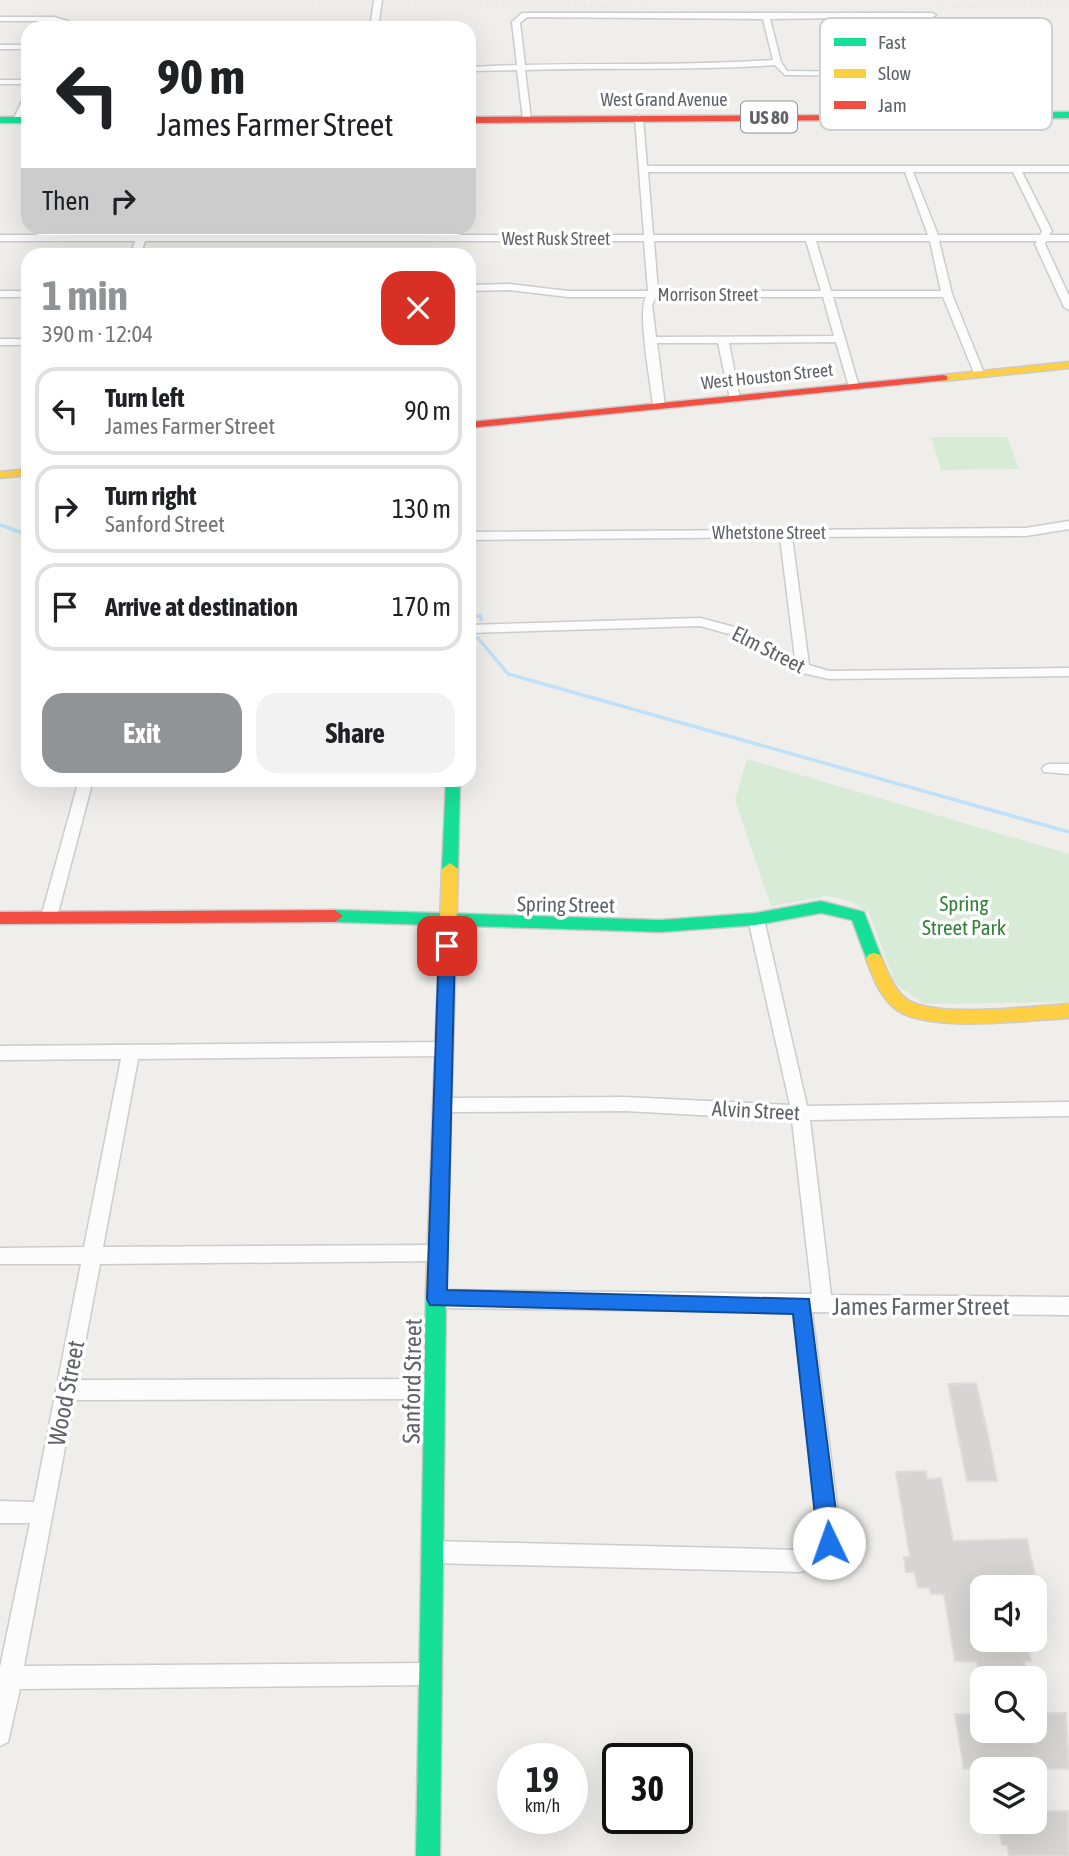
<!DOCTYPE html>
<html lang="en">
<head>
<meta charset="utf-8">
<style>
	body { margin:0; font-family:"Asap Condensed",sans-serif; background:#f2f2f2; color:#202124; height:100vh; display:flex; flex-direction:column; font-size:26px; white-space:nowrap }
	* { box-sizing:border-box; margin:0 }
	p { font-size:23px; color:#757577 }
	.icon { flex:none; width:38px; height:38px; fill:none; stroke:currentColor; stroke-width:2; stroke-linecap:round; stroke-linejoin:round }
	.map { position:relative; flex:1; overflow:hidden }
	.panel { position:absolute; left:21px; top:248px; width:455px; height:539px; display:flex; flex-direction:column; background:#fff; border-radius:21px; box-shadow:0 7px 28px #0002 }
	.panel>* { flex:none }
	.hud { position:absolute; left:21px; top:21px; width:455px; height:214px; border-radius:21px; box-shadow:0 7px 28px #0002; background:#fff; color:#202124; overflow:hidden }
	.buttons { position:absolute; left:970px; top:1575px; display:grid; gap:14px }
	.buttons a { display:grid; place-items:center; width:77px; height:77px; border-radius:14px; background:#fff; box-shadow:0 7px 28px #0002; font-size:35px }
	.speed { position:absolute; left:497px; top:1743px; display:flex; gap:14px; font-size:35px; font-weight:700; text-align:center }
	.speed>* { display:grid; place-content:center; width:91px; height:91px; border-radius:50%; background:#fff; box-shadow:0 7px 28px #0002; line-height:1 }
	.speed small { font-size:18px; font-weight:400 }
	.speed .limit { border:4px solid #111; border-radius:10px; background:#fff; color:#111 }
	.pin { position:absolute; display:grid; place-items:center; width:60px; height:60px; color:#fff; margin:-30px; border-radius:14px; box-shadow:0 4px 10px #0006 }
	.me { position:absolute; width:77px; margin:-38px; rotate:357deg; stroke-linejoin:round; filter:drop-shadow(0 0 5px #0008) }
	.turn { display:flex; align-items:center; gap:24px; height:147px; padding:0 21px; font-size:32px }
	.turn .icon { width:91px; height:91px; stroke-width:2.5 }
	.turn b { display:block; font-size:49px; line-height:60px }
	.then { display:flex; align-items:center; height:66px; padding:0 21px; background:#0003; gap:14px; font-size:26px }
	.round { display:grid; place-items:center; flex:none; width:74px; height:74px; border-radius:21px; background:#f2f2f2 }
	.summary { display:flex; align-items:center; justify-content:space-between; height:119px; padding:0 21px }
	h1 { font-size:42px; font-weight:700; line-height:52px; color:#919496 }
	.cta { display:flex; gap:14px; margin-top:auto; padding:14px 21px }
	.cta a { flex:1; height:80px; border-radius:21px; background:#919496; color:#fff; font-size:28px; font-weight:700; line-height:80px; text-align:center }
	.cta a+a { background:#f2f2f2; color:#202124 }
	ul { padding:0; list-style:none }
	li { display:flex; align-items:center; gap:21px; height:88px; margin:0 14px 10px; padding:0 7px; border:4px solid #e0e0e0; border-radius:21px }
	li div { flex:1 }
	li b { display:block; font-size:26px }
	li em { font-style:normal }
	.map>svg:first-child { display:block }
	.green { fill:#d8ebd6 }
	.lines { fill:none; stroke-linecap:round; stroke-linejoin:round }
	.stream { stroke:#bfe0f9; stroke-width:3.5 }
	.building { fill:#d6d5d3; stroke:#deddd9; stroke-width:2 }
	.street-casing { stroke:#cbcccc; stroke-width:3 }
	.fast-casing { stroke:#cacacb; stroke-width:3 }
	.slow-casing { stroke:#cacacb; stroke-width:3 }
	.jam-casing { stroke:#cacacb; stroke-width:3 }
	.street { fill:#fdfcfc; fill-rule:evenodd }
	.fast { fill:#16e098; fill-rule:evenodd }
	.slow { fill:#ffcf43; fill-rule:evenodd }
	.jam { fill:#f24e42; fill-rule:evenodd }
	.rail { stroke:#e4e4e4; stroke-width:2.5; stroke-dasharray:1 4.5; stroke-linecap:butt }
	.route { fill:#1a73e8; stroke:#114b97; stroke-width:2 }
	.labels { text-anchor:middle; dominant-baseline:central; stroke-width:7; stroke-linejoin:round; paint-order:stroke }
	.far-street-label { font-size:18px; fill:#5f6368; stroke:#fff }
	.shield { fill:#fff; stroke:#8f9295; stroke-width:2 }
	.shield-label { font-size:19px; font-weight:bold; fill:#5f6368 }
	.street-label { font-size:21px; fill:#5f6368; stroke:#fff }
	.park-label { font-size:21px; fill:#348238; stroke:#fff }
	.near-street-label { font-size:24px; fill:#5f6368; stroke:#fff }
	.key { fill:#fff; stroke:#cfd0d2; stroke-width:2 }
	.key-label { font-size:19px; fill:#5f6368 }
</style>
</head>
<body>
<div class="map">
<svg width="1069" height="1856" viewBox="0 0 1069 1856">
	<rect width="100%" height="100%" fill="#efeeea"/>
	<path class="green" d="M 931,437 L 1007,437 L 1019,469 L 941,470 Z
		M 747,759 L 1069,854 L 1069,1002 L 923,1004 L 895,983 L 869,913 L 850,901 L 829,896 L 771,906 L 735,800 Z"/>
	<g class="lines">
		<path class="stream" d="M 0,525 L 28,535
			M 474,616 L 481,616 L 481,620
			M 478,638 L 508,674 L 1069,832"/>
	</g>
	<path class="building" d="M 976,1383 L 987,1431 L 997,1481 L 967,1481 L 948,1384 Z
		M 926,1471 L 927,1479 L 941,1478 L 953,1541 L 1027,1539 L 1037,1585 L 982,1587 L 982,1640 L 1027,1640 L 1031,1661 L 1024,1661 L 1028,1678 L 980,1678 L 977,1662 L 955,1661 L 944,1594 L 931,1594 L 929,1588 L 918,1587 L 914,1572 L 906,1572 L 904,1557 L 910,1557 L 896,1472 Z
		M 1034,1713 L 1066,1713 L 1069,1769 L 964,1769 L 955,1714 L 982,1714 L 982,1731 L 1034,1731 Z
		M 1034,1811 L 1068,1811 L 1069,1856 L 1009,1856 L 1007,1845 L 1002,1845 L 998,1822 L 1034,1822 Z"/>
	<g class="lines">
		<g class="street-casing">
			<path id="street" d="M 374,0 L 382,0 L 378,28 L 370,28 Z
				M 522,13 L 932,13 L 936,15 L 932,17 L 855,18 L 908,118 L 901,116 L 879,76 L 785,75 L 775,65 C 692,71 609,67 525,70 L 531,119 L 527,122 L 523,119 L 517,70 L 469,71 L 469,67 L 517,65 L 512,22 ZM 527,17 L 763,19 L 773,60 C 690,66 608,63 525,65 L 520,23 ZM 848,18 L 877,72 L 787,71 L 781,62 L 770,19 Z
				M 0,17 L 54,17 L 68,21 L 70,28 L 62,28 L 61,24 L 53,21 L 0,21 Z
				M 0,45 L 28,45 L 28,49 L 0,49 Z
				M 0,80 L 28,80 L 28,84 L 0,84 Z
				M 28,95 L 28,104 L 19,120 L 12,122 L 24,97 Z
				M 639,115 L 643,118 L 647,166 L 1069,166 L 1069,172 L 1022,172 L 1052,231 L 1049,235 L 1069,235 L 1069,241 L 1046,241 L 1045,244 L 1069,296 L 1069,310 L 1064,307 L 1035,244 L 1037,241 L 939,241 L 952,294 L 984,373 L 983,375 L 974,373 L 943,297 L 833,297 L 859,387 L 858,389 L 849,387 L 836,342 L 729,343 L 740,399 L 735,402 L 730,399 L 718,343 L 657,343 L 665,406 L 659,409 L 653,406 C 651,383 637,313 646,297 L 568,297 L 509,290 L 469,291 L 469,285 L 509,284 L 568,291 L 648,291 L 644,241 L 145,241 L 140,256 L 130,256 L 135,241 L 0,241 L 0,235 L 644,235 L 635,118 ZM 648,172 L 905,172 L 928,235 L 653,235 ZM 913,172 L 1013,172 L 1042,231 L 1040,235 L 938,235 ZM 654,241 L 806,241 L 821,291 L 658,291 ZM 816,241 L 930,241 L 941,291 L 831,291 ZM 656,297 L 823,297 L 834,336 L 656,337 L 652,305 Z
				M 0,291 L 28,291 L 28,297 L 0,297 Z
				M 0,339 L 28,339 L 28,345 L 0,345 Z
				M 1069,521 L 1069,529 L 1026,536 L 792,537 L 809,665 L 829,671 L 1069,668 L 1069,676 L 829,679 L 798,672 L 729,634 L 700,626 L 469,633 L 469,625 L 700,618 L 738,628 L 795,658 L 780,537 L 469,540 L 469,532 L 780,530 L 785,527 L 790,530 L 1026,528 Z
				M 1049,764 L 1069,764 L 1069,774 L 1044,772 L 1042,769 L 1044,766 Z
				M 79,780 L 93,780 L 57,917 L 49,923 L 41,917 Z
				M 756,913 L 764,919 L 807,1106 L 1069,1102 L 1069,1116 L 810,1120 L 831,1295 L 1069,1297 L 1069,1315 L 812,1312 L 841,1535 L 831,1562 L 800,1572 L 432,1563 L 424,1560 L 421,1552 L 424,1544 L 432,1541 L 800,1550 L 815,1546 L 819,1535 L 793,1312 L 437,1308 L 430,1305 L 427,1299 L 430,1293 L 437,1290 L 812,1294 L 792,1120 L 625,1111 L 443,1112 L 437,1110 L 434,1105 L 437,1100 L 443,1098 L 625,1097 L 790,1105 L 748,919 Z
				M 445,1042 L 451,1044 L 453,1049 L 451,1054 L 445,1056 L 138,1059 L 103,1247 L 437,1245 L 444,1247 L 446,1253 L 444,1259 L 437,1261 L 100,1264 L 78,1380 L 433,1379 L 440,1382 L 443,1389 L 440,1396 L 433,1399 L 74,1400 L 24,1666 L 431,1663 L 439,1666 L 442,1674 L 439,1682 L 431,1685 L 20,1689 L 8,1742 L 0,1746 L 0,1667 L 30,1523 L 0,1523 L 0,1501 L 34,1502 L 81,1264 L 0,1264 L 0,1248 L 84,1247 L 121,1059 L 0,1060 L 0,1046 Z"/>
		</g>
		<g class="fast-casing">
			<path id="fast" d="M 1069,112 L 1069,118 L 859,120 L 855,117 L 859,114 Z
				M 0,117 L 28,117 L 28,123 L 0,123 Z
				M 446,780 L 460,780 L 458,869 L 450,875 L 442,869 Z
				M 821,901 L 864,912 L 882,959 L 880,963 L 868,963 L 852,920 L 821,913 L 756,925 L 661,932 L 335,922 L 327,916 L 335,910 L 661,920 L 756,913 Z
				M 436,1284 L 443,1287 L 446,1293 L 440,1856 L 416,1856 L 426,1293 L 429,1287 Z"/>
		</g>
		<g class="slow-casing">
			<path id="slow" d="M 1069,362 L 1069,368 L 943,381 L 938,378 L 943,375 Z
				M 28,469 L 28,475 L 0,478 L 0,472 Z
				M 450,863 L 458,869 L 446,1293 L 443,1299 L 436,1302 L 429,1299 L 426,1293 L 442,869 Z
				M 874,953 L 880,955 C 887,969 891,985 904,997 C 929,1020 1033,1006 1069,1004 L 1069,1018 C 1027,1020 930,1033 897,1010 C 880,998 873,977 866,959 L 868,955 Z"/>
		</g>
		<g class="jam-casing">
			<path id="jam" d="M 862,115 L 862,119 L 859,120 L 469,123 L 469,117 Z
				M 943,375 L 947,376 L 947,380 L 469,428 L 469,422 Z
				M 335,910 L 343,916 L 335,922 L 0,924 L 0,912 Z"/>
		</g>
		<use href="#street" class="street"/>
		<use href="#fast" class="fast"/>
		<use href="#slow" class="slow"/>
		<use href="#jam" class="jam"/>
		<path class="rail" d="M 214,0 L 375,2
			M 365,0 L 821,13 L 1069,2"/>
	</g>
	<path class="route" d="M 447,940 L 455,946 L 447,1290 L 809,1299 L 840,1543 L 837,1550 L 829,1554 L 821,1550 L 818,1543 L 793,1314 L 430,1305 L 427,1299 L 439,946 Z"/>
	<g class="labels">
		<g class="far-street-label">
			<text x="664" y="99">West Grand Avenue</text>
			<text x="556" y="238">West Rusk Street</text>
			<text x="708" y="294">Morrison Street</text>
			<text transform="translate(767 376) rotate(-6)">West Houston Street</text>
			<text x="769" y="532">Whetstone Street</text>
		</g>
		<rect class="shield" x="741" y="101.5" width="56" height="31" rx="5"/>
		<g class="shield-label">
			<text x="769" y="117">US 80</text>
		</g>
		<g class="street-label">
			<text transform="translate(769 649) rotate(27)">Elm Street</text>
			<text transform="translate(566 904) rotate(1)">Spring Street</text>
			<text transform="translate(756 1110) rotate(3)">Alvin Street</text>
		</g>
		<g class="park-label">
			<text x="964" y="903">Spring<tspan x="964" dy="24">Street Park</tspan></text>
		</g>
		<g class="near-street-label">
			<text x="921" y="1306">James Farmer Street</text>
			<text transform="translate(412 1381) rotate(-89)">Sanford Street</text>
			<text transform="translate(66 1393) rotate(-79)">Wood Street</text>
		</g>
	</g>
	<rect x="820" y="18" width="232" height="112" rx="10" class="key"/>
	<rect x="834" y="38" width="32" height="8" fill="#16e098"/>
	<rect x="834" y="69" width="32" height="9" fill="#ffcf43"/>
	<rect x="834" y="101" width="32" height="8" fill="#f24e42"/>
	<g class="key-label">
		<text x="878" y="49">Fast</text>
		<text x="878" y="80">Slow</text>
		<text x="878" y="112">Jam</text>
	</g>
</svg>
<div class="buttons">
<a><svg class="icon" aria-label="sound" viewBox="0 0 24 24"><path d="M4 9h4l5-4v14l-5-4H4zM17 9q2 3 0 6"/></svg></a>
<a><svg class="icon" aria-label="search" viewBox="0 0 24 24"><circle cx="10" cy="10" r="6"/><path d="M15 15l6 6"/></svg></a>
<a><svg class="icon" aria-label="layers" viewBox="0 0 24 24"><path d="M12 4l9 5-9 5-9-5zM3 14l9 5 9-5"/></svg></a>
</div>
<div class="speed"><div>19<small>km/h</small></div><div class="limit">30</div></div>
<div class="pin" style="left:447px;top:946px;background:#d93025"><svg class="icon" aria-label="arrive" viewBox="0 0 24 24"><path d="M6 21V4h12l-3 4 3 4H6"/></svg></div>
<svg class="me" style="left:829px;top:1543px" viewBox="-20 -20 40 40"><circle r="19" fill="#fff"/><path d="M0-13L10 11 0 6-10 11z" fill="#1a73e8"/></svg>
<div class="hud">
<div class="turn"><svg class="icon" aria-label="left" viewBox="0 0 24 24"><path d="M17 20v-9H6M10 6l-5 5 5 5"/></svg><div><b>90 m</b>James Farmer Street</div></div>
<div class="then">Then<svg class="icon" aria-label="right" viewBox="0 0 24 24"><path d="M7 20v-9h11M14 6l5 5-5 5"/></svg></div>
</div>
<section class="panel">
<div class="summary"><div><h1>1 min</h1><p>390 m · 12:04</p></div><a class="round" style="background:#d93025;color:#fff"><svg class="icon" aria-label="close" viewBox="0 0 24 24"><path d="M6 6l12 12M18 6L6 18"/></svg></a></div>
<ul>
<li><svg class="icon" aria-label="left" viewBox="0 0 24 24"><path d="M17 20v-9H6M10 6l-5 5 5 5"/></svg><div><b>Turn left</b><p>James Farmer Street</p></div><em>90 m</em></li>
<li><svg class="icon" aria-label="right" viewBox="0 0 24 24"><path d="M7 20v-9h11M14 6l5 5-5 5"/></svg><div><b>Turn right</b><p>Sanford Street</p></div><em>130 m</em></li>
<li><svg class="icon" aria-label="arrive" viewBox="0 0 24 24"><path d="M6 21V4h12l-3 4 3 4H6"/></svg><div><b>Arrive at destination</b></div><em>170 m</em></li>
</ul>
<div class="cta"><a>Exit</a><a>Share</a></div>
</section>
</div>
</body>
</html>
